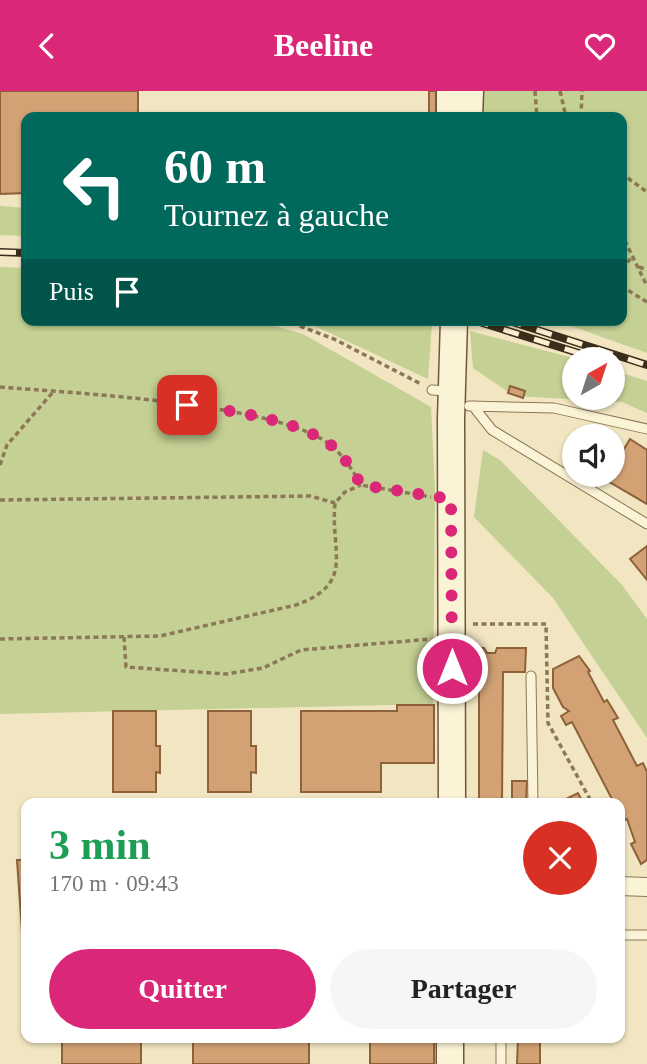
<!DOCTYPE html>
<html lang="fr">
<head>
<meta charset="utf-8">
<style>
	body { margin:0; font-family:"Times New Roman",serif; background:#f6f6f6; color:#222; height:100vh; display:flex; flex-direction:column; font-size:26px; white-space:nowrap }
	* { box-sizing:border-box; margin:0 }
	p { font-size:23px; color:#767676 }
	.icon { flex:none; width:38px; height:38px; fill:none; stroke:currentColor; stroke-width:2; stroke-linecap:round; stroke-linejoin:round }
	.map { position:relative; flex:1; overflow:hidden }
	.details { position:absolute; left:21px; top:707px; width:604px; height:245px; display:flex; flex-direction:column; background:#fff; border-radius:14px; box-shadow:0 2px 5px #0004 }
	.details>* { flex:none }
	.top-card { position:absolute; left:21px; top:21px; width:606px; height:214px; border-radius:14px; box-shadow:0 2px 5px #0004; background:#00695c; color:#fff; overflow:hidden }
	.needle { width:46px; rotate:39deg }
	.fabs { position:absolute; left:562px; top:256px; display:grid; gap:14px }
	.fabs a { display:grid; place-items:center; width:63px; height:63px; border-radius:50%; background:#fff; box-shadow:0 2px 5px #0004; font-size:35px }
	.pin { position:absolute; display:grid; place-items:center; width:60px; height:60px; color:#fff; margin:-30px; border-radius:14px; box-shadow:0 4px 10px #0006 }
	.me { position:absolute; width:77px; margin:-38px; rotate:0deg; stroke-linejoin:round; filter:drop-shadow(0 0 5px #0008) }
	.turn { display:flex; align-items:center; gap:24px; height:147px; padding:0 28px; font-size:32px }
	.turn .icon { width:91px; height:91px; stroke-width:2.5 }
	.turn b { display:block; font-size:49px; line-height:60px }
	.then { display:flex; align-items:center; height:66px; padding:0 28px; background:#0003; gap:14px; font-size:26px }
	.round { display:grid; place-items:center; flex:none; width:74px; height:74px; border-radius:37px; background:#f6f6f6 }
	.summary { display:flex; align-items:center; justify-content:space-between; height:119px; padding:0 28px }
	h1 { font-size:42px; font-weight:700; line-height:52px; color:#1e9e55 }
	.button { display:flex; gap:14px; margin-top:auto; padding:14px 28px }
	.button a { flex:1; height:80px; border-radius:42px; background:#db2777; color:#fff; font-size:28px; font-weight:700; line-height:80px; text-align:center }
	.button a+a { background:#f6f6f6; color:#222 }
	header { display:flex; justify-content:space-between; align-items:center; height:91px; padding:0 28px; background:#db2777; color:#fff; font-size:32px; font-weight:700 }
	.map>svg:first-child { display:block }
	.green { fill:#c4d094 }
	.building { fill:#d2a274; stroke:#8d623b; stroke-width:2 }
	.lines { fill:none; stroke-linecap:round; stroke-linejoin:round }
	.lane-casing { stroke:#8c7757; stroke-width:11 }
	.street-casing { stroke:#8c7757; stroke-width:20 }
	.secondary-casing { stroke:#6e583a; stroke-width:29 }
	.path { stroke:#8c7757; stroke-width:3.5; stroke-dasharray:5 3.5; stroke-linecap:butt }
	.lane { stroke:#fbf3d5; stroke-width:9 }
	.street { stroke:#fbf3d5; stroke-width:18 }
	.secondary { stroke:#fbf3d5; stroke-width:26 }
	.rail-casing { stroke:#3b2d1c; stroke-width:8 }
	.rail { stroke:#f8f0d1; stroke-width:5; stroke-dasharray:16; stroke-linecap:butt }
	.route { stroke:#db2777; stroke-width:12; stroke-dasharray:0 21.6 }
</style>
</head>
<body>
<header><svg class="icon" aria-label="back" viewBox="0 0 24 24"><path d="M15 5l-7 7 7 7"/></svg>Beeline<svg class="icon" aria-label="heart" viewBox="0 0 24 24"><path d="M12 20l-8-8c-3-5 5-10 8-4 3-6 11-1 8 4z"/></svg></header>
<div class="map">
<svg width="647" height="973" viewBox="0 0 647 973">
	<rect width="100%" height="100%" fill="#f1e6c1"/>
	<path class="green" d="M 482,0 L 647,0 L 647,262 L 554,229 L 621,229 L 621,26 L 482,26 Z
		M 0,115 L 26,117 L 26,145 L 0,144 Z
		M 0,176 L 26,177 L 26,229 L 255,229 L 303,243 L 431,316 L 435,399 L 433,613 L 0,623 Z
		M 302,229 L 432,232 L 428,288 Z
		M 470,240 L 577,268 L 574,268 L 574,306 L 612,306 L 613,279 L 647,290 L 647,322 L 622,311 L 514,305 L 473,277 Z
		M 483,359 L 500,369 L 622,494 L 647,528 L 647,647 L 553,507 L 474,426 Z"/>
	<path class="building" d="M 0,0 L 138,0 L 138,26 L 26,26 L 26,102 L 0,103 Z
		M 429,0 L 436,0 L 436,26 L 429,26 Z
		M 510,295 L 525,300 L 523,307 L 508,302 Z
		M 630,348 L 647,359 L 647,413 L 606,389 L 612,383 L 612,378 Z
		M 647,455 L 647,489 L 630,468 Z
		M 465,557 L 484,557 L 487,562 L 495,562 L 497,557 L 526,557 L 525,581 L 503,581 L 502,712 L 479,712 L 479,581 L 464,581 Z
		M 579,565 L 590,580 L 588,581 L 604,611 L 607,609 L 618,627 L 613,629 L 637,675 L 643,672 L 647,681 L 647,769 L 641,773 L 631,753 L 635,751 L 627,728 L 620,731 L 620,712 L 614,712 L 572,631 L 566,634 L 561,625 L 569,620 L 563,616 L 553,597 L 553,578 Z
		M 397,614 L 434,614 L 434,672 L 381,672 L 381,701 L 301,701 L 301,620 L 397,620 Z
		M 113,620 L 156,620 L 156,655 L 160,655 L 160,682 L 156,681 L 156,701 L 113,701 Z
		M 208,620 L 251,620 L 251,655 L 256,655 L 256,682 L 251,681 L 251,701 L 208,701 Z
		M 512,690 L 527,690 L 526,712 L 512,712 Z
		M 578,702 L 583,712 L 558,712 Z
		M 17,769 L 26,769 L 26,884 L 25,884 Z
		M 62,947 L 141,947 L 141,973 L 62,973 Z
		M 193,947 L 309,947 L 309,973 L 193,973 Z
		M 370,947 L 434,947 L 434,973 L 370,973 Z
		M 518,947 L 540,947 L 540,973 L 517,973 Z"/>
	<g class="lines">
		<g class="lane-casing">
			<path id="lane" d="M 432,299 L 450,300
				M 469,315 L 554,317 L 647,338
				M 473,315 L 492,339 L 647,433
				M 531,585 L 533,712
				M 623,844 L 647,844
				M 501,947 L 501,973"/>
		</g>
		<g class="street-casing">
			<path id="street" d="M 620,795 L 647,796"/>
		</g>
		<g class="secondary-casing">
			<path id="secondary" d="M 450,0 L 450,26
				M 469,26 L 470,0
				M 452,712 L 451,328 L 454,229
				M 450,973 L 450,947"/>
		</g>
		<path class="path" d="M 535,0 L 537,26
			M 560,0 L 566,26
			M 581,26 L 582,0
			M 621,82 L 647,101
			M 621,142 L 647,195
			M 621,169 L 626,173 L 632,166
			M 639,176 L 647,179
			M 621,195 L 647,211
			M 284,229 L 334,248 L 421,293
			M 0,296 C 70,302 284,312 333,356 C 344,366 354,381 361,394 L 431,406
			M 0,374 L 7,354 L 53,301
			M 0,409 L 310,405 L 335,412
			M 473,533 L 546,533 L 548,632 L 592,712
			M 124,546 L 126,576 L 226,583 L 263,577 L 301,559 L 431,548
			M 0,548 L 160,545 L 296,514 C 356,492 330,462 335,412 L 345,401 L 361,394"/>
		<use href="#lane" class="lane"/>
		<use href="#street" class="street"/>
		<use href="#secondary" class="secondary"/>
		<g class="rail-casing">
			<path id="rail" d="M 0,161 L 26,162
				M 473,229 L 585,264
				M 506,229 L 647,274"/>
		</g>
		<use href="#rail" class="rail"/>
	</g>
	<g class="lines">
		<path class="route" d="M 187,314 C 227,319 301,329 332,355 C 344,365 354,381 361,394 L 451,408 L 452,577"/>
	</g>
</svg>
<div class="fabs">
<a><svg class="needle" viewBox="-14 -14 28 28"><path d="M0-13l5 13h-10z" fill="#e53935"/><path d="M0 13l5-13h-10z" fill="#767676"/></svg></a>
<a><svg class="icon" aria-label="sound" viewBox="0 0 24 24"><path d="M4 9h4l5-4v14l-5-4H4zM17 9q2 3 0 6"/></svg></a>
</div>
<div class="pin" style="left:187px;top:314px;background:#d93025"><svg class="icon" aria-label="arrive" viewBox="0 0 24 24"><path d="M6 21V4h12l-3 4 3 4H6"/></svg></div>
<svg class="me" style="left:452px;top:577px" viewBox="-20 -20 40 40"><circle r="17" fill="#db2777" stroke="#fff" stroke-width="3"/><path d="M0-11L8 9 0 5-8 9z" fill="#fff"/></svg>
<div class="top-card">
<div class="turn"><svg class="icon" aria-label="left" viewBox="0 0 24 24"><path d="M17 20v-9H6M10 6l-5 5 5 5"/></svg><div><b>60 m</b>Tournez à gauche</div></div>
<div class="then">Puis<svg class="icon" aria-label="arrive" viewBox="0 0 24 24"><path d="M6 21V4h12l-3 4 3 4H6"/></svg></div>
</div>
<section class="details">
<div class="summary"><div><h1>3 min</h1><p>170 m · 09:43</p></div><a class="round" style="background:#d93025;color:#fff"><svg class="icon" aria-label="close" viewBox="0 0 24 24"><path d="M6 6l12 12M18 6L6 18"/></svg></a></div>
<div class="button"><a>Quitter</a><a>Partager</a></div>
</section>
</div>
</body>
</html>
